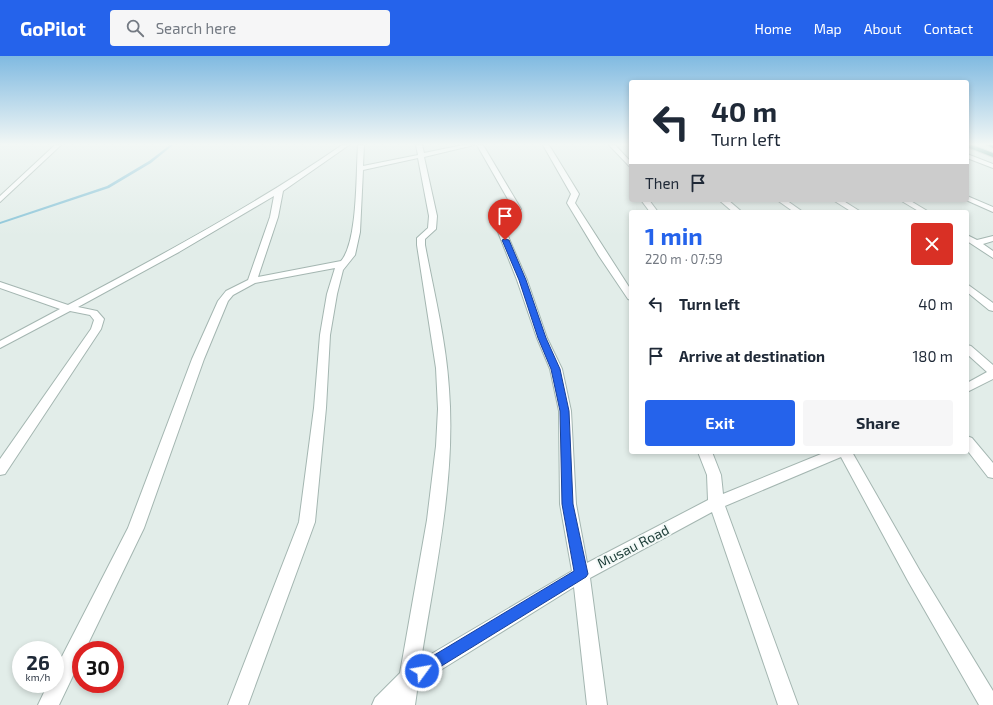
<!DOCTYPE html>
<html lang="en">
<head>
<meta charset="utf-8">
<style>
	body { margin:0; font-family:"Exo 2",sans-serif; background:#f6f6f7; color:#1f2937; height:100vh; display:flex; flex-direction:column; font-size:15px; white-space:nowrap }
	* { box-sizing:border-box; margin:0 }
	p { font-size:13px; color:#747a83 }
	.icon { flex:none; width:22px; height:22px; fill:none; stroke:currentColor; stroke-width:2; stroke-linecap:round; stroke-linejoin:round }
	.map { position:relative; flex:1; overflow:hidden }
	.drawer { position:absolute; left:629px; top:154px; width:340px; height:244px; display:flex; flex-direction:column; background:#fff; border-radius:4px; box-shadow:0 2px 6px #0003 }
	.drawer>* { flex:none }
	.banner { position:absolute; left:629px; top:24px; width:340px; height:122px; border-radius:4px; box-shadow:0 2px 6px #0003; background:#fff; color:#1f2937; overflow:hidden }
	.speed { position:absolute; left:12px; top:585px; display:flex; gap:8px; font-size:20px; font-weight:700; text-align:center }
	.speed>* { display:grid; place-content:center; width:52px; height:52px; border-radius:50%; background:#fff; box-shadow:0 2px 6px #0003; line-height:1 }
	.speed small { font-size:10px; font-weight:400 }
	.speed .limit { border:6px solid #d22; background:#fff; color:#111 }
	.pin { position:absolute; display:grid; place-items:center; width:34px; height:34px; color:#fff; margin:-41px -17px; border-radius:50% 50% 50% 0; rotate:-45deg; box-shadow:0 0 4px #0007 }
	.pin .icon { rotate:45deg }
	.me { position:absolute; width:44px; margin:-22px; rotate:58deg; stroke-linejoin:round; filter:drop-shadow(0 0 3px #0008) }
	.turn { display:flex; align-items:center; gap:14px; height:84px; padding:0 16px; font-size:18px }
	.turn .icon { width:52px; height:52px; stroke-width:2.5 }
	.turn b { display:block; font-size:28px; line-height:34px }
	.then { display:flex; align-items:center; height:38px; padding:0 16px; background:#0003; gap:8px; font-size:15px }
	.round { display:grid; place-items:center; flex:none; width:42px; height:42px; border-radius:4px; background:#f6f6f7 }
	.summary { display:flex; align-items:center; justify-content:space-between; height:68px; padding:0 16px }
	h1 { font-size:24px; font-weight:700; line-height:30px; color:#2563eb }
	.primary-button { display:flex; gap:8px; margin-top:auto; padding:8px 16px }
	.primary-button a { flex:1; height:46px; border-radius:4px; background:#2563eb; color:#fff; font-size:16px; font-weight:700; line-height:46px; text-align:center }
	.primary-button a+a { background:#f6f6f7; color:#1f2937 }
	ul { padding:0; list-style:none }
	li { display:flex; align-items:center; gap:12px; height:52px; padding:0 16px }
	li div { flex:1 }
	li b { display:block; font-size:15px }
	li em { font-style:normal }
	header { display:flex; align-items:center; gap:24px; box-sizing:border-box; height:56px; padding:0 20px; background:#2563eb; color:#fff }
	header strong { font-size:19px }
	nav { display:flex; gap:22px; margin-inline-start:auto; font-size:14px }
	.search { width:280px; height:36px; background:#f6f6f7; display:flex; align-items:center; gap:10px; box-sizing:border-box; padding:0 14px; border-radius:4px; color:#747a83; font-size:15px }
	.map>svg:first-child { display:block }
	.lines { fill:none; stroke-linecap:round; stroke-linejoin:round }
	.stream { fill:#85c2d7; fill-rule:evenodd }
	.minor-casing { stroke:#a4b6b1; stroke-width:2 }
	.trunk-casing { stroke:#c1cac8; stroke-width:2 }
	.motorway-casing { stroke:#c1cac8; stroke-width:2 }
	.minor { fill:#fff; fill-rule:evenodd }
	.trunk { fill:#468b82; fill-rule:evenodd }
	.motorway { fill:#296f68; fill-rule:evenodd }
	.route { fill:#2563eb; stroke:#184099 }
	.labels { text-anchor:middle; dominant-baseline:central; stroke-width:4; stroke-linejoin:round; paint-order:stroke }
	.near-street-label { font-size:14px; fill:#20403b; stroke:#f3f9f7 }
</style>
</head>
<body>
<header>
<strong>GoPilot</strong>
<div class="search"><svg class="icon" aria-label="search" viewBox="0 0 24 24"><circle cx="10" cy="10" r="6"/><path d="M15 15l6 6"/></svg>Search here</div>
<nav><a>Home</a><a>Map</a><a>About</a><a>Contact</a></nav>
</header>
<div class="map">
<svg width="993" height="649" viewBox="0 0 993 649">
	<rect width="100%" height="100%" fill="#e2ede9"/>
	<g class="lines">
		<path class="stream" d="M 170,89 L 173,89 L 151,107 L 109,132 L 0,168 L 0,166 L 107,130 L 149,105 Z"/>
		<g class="minor-casing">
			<path id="minor" d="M 55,89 L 61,89 L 0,146 L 0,140 Z
				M 342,89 L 349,89 L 283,135 L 278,161 L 258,221 L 341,205 C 358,186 356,116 358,89 L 364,89 L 363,110 L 418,99 L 416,89 L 422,89 L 424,97 L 463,89 L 474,89 L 424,101 L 437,160 L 436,173 L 425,183 L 425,189 C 434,237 446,284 449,333 C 456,423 435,515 421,604 L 572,515 L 560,448 L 559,355 L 550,313 L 537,282 L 517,224 L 496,171 L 497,163 L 513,152 L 477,89 L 483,89 L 521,153 L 504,166 L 504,171 L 527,224 L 547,282 L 562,313 L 571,355 L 576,448 L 587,507 L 708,444 L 707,419 L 698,396 L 712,396 L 721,419 L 723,438 L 826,396 L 852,396 L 920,515 L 993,635 L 993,649 L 979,649 L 908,525 L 841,401 L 725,450 L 798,649 L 778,649 L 712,456 L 590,522 L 607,649 L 587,649 L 574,531 L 418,628 L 415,649 L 372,649 L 375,642 L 400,617 L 427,464 L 436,390 L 438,353 L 436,312 L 417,189 L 417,182 L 428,172 L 429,160 L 418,102 L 363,114 L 360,176 L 355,199 L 343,214 L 337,238 L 330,279 L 326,352 L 315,466 L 248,649 L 228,649 L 299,466 L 314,352 L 320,279 L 327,238 L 335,212 L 255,227 L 233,239 L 228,245 L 204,303 L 144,472 L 85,594 L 81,594 L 81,603 L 59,649 L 38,649 L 48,628 L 55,628 L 55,614 L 128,472 L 192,303 L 218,245 L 226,235 L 248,224 L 270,161 L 274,140 L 179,196 L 78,251 L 97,255 L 104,263 L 101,273 L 5,418 L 0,419 L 0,403 L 91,273 L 94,264 L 90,259 L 70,255 L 0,292 L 0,285 L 60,253 L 0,232 L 0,226 L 68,249 C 162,199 255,149 342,89 Z
				M 543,89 L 549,89 L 579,138 L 575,147 L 631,234 L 631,244 L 628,243 L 599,200 L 567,147 L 571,138 Z
				M 609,89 L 615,89 L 631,106 L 631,112 Z
				M 967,98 L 993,108 L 993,112 L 967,102 Z
				M 967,140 L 993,151 L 993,156 L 966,144 Z
				M 641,144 L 649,144 L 658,156 L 650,156 Z
				M 719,144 L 728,144 L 742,156 L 733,156 Z
				M 777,144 L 786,144 L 803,156 L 794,156 Z
				M 833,144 L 842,144 L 861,156 L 852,156 Z
				M 900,144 L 909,144 L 929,156 L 920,156 Z
				M 967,179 L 977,184 L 993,180 L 993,185 L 983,188 L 993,195 L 993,202 L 967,185 Z
				M 967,228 L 993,247 L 993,255 L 989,254 L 967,236 Z
				M 967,289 L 971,290 L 993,309 L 993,323 L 967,336 L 967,327 L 987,316 L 967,298 Z
				M 967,380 L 972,382 L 993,407 L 993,422 L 988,421 L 967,394 Z"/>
		</g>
		<g class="trunk-casing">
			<path id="trunk" d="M 967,89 L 972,89 L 993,97 L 993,101 L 967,91 Z"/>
		</g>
		<g class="motorway-casing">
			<path id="motorway" d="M 987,89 L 993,89 L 993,92 Z"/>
		</g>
		<use href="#minor" class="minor"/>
		<use href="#trunk" class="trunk"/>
		<use href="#motorway" class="motorway"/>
	</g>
	<linearGradient id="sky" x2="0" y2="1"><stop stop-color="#80bae1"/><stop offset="0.49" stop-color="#f2f7f5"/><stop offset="1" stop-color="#f2f7f5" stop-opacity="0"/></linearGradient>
	<rect width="993" height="180" fill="url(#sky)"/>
	<path class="route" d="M 505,183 L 509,184 L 526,224 L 546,282 L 560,313 L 569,355 L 573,448 L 588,518 L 586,521 L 422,622 L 416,620 L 414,615 L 416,610 L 574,515 L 562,448 L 560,355 L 551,313 L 538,282 L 519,224 L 502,184 Z"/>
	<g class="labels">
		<g class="near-street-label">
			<text transform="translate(633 490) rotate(-27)">Musau Road</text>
		</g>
	</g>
</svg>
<div class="speed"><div>26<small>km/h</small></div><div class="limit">30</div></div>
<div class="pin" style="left:505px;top:184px;background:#d93025"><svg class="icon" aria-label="arrive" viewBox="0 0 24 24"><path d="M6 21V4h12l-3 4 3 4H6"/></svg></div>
<svg class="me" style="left:422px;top:615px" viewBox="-20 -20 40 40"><circle r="17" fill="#2563eb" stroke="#fff" stroke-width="3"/><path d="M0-11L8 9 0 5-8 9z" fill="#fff"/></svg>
<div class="banner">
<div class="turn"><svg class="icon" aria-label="left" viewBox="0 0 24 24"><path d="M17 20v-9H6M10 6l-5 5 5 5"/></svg><div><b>40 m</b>Turn left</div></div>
<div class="then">Then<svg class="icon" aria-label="arrive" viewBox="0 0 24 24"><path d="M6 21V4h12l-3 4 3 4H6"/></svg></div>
</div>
<section class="drawer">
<div class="summary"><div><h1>1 min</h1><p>220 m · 07:59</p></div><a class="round" style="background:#d93025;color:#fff"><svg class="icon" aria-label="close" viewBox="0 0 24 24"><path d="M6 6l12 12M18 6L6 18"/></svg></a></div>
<ul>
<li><svg class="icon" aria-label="left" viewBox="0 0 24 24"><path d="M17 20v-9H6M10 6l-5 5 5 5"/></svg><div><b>Turn left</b></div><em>40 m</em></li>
<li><svg class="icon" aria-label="arrive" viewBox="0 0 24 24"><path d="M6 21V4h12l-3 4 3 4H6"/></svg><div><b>Arrive at destination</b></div><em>180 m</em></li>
</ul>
<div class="primary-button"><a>Exit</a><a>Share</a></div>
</section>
</div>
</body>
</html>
